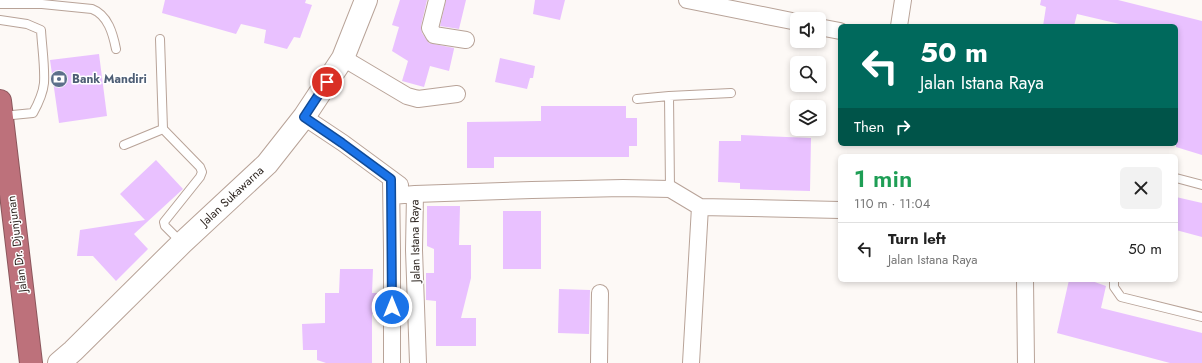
<!DOCTYPE html>
<html lang="en">
<head>
<meta charset="utf-8">
<style>
	body { margin:0; font-family:Jost,sans-serif; background:#f2f2f2; color:#222; height:100vh; display:flex; flex-direction:column; font-size:15px; white-space:nowrap }
	* { box-sizing:border-box; margin:0 }
	p { font-size:13px; color:#767676 }
	.icon { flex:none; width:22px; height:22px; fill:none; stroke:currentColor; stroke-width:2; stroke-linecap:round; stroke-linejoin:round }
	.map { position:relative; flex:1; overflow:hidden }
	.sheet { position:absolute; left:838px; top:154px; width:340px; height:128px; display:flex; flex-direction:column; background:#fff; border-radius:6px; box-shadow:0 2px 6px #0003 }
	.sheet>* { flex:none }
	.top-card { position:absolute; left:838px; top:24px; width:340px; height:122px; border-radius:6px; box-shadow:0 2px 6px #0003; background:#00695c; color:#fff; overflow:hidden }
	.tools { position:absolute; left:790px; top:12px; display:grid; gap:8px }
	.tools a { display:grid; place-items:center; width:36px; height:36px; border-radius:6px; background:#fff; box-shadow:0 2px 6px #0003; font-size:20px }
	.pin { position:absolute; display:grid; place-items:center; width:34px; height:34px; color:#fff; margin:-17px; border:2px solid #fff; border-radius:50%; box-shadow:0 1px 4px #0007 }
	.me { position:absolute; width:44px; margin:-22px; rotate:0deg; stroke-linejoin:round; filter:drop-shadow(0 0 3px #0008) }
	.turn { display:flex; align-items:center; gap:14px; height:84px; padding:0 16px; font-size:18px }
	.turn .icon { width:52px; height:52px; stroke-width:2.5 }
	.turn b { display:block; font-size:28px; line-height:34px }
	.then { display:flex; align-items:center; height:38px; padding:0 16px; background:#0003; gap:8px; font-size:15px }
	.round { display:grid; place-items:center; flex:none; width:42px; height:42px; border-radius:6px; background:#f2f2f2 }
	.summary { display:flex; align-items:center; justify-content:space-between; height:68px; padding:0 16px }
	h1 { font-size:24px; font-weight:600; line-height:30px; color:#1e9e55 }
	ul { padding:0; list-style:none }
	li { display:flex; align-items:center; gap:12px; height:52px; padding:0 16px; border-top:1px solid #e0e0e0 }
	li div { flex:1 }
	li b { display:block; font-size:15px }
	li em { font-style:normal }
	.map>svg:first-child { display:block }
	.building { fill:#e9c1ff }
	.lines { fill:none; stroke-linecap:round; stroke-linejoin:round }
	.lane-casing { stroke:#b8a398; stroke-width:10 }
	.street-casing { stroke:#b8a398; stroke-width:18 }
	.secondary-casing { stroke:#b8a398; stroke-width:24 }
	.highway-casing { stroke:#8b575c; stroke-width:24 }
	.lane { stroke:#fff; stroke-width:8 }
	.street { stroke:#fff; stroke-width:16 }
	.secondary { stroke:#fff; stroke-width:22 }
	.highway { stroke:#bd717b; stroke-width:22 }
	.route-casing { stroke:#114b97; stroke-width:10 }
	.route { stroke:#1a73e8; stroke-width:7 }
	.labels { text-anchor:middle; dominant-baseline:central; stroke-width:3; stroke-linejoin:round; paint-order:stroke }
	.service-label { font-size:12px; font-weight:bold; fill:#4e5e75; stroke:#fff; text-anchor:start }
	.street-label { font-size:12px; fill:#2f2722; stroke:#fff }
</style>
</head>
<body>
<div class="map">
<svg width="1202" height="363" viewBox="0 0 1202 363">
	<rect width="100%" height="100%" fill="#fdf9f6"/>
	<path class="building" d="M 165,0 L 306,0 L 305,3 L 312,5 L 300,38 L 294,37 L 287,49 L 264,43 L 266,30 L 241,24 L 236,34 L 162,13 Z
		M 400,0 L 427,0 L 421,26 L 422,33 L 429,43 L 454,48 L 454,49 L 449,71 L 430,66 L 424,87 L 402,81 L 408,61 L 392,51 L 399,27 L 392,25 Z
		M 446,0 L 466,0 L 459,29 L 440,26 Z
		M 535,0 L 565,0 L 560,20 L 533,14 Z
		M 1041,0 L 1118,0 L 1202,21 L 1202,155 L 1176,147 L 1176,26 L 1128,26 L 1077,14 L 1074,26 L 1043,26 L 1046,7 L 1040,5 Z
		M 99,54 L 107,116 L 59,123 L 50,60 Z
		M 500,58 L 535,66 L 533,78 L 530,78 L 527,89 L 495,82 Z
		M 541,106 L 626,106 L 626,118 L 637,118 L 637,146 L 629,146 L 629,157 L 494,157 L 494,168 L 467,168 L 467,122 L 541,121 Z
		M 741,135 L 811,138 L 810,191 L 740,189 L 740,183 L 718,182 L 719,141 L 741,141 Z
		M 156,160 L 183,189 L 134,234 L 148,249 L 116,281 L 93,256 L 77,256 L 80,230 L 145,220 L 120,194 Z
		M 1176,197 L 1202,203 L 1202,237 L 1176,230 Z
		M 427,206 L 460,206 L 459,245 L 471,245 L 471,278 L 461,318 L 476,318 L 476,346 L 436,346 L 436,301 L 426,300 L 426,273 L 434,273 L 434,249 L 427,246 Z
		M 503,211 L 541,211 L 541,269 L 503,269 Z
		M 340,269 L 373,269 L 372,293 L 377,293 L 377,314 L 372,314 L 372,363 L 326,363 L 317,360 L 317,350 L 303,350 L 302,324 L 325,323 L 325,293 L 339,293 Z
		M 1069,280 L 1089,280 L 1106,286 L 1101,308 L 1202,333 L 1202,363 L 1170,363 L 1057,333 Z
		M 559,289 L 590,290 L 589,334 L 558,333 Z"/>
	<g class="lines">
		<g class="lane-casing">
			<path id="lane" d="M 0,4 L 42,4 L 92,9 C 108,15 113,34 116,49
				M 0,20 L 27,24 L 41,30 C 42,48 45,66 44,83 C 43,93 38,104 33,113 L 2,116
				M 160,39 L 163,129 L 200,167 L 202,172 L 200,177 L 164,222 L 165,226 L 181,242
				M 669,96 L 731,93
				M 637,99 L 669,96 L 670,189
				M 124,145 L 163,129
				M 1176,178 L 1202,185
				M 1114,280 L 1114,287 L 1121,297 L 1202,317"/>
		</g>
		<g class="street-casing">
			<path id="street" d="M 437,0 L 430,28 L 434,35 L 466,40
				M 687,0 L 797,22
				M 899,26 L 903,0
				M 819,27 L 840,31
				M 343,58 L 407,96 L 418,99 L 457,94
				M 304,117 L 343,143 L 400,185
				M 391,179 L 392,251 L 392,363
				M 415,194 L 414,250 L 418,363
				M 392,196 L 415,194 L 532,190 L 623,188 L 670,189 L 700,207 L 840,210
				M 1025,280 L 1026,363
				M 599,363 L 600,293
				M 691,363 L 700,207"/>
		</g>
		<g class="secondary-casing">
			<path id="secondary" d="M 59,363 L 73,351 L 182,243 L 267,164 L 304,117 L 343,58 L 366,0"/>
		</g>
		<g class="highway-casing">
			<path id="highway" d="M 0,101 L 31,363"/>
		</g>
		<use href="#lane" class="lane"/>
		<use href="#street" class="street"/>
		<use href="#secondary" class="secondary"/>
		<use href="#highway" class="highway"/>
	</g>
	<g class="lines">
		<g class="route-casing">
			<path id="route" d="M 327,82 L 304,117 L 342,143 L 391,179 L 392,307"/>
		</g>
		<use href="#route" class="route"/>
	</g>
	<defs>
		<g id="bank-disc" transform="scale(0.9)"><circle r="9.5" fill="#5c6f8a" stroke="#fff"/><path d="M-6-4H6V4H-6ZM0-2.3a2.3 2.3 0 1 0 0 4.6a2.3 2.3 0 1 0 0-4.6Z" fill="#fff"/></g>
	</defs>
	<g fill-rule="evenodd">
		<use href="#bank-disc" x="59" y="79"/>
	</g>
	<g class="labels">
		<g class="service-label">
			<text x="72" y="79">Bank Mandiri</text>
		</g>
		<g class="street-label">
			<text transform="translate(232 196) rotate(-43)">Jalan Sukawarna</text>
			<text transform="translate(415 241) rotate(-91)">Jalan Istana Raya</text>
			<text transform="translate(17 244) rotate(-97)">Jalan Dr. Djunjunan</text>
		</g>
	</g>
</svg>
<div class="tools">
<a><svg class="icon" aria-label="sound" viewBox="0 0 24 24"><path d="M4 9h4l5-4v14l-5-4H4zM17 9q2 3 0 6"/></svg></a>
<a><svg class="icon" aria-label="search" viewBox="0 0 24 24"><circle cx="10" cy="10" r="6"/><path d="M15 15l6 6"/></svg></a>
<a><svg class="icon" aria-label="layers" viewBox="0 0 24 24"><path d="M12 4l9 5-9 5-9-5zM3 14l9 5 9-5"/></svg></a>
</div>
<div class="pin" style="left:327px;top:82px;background:#d93025"><svg class="icon" aria-label="arrive" viewBox="0 0 24 24"><path d="M6 21V4h12l-3 4 3 4H6"/></svg></div>
<svg class="me" style="left:392px;top:307px" viewBox="-20 -20 40 40"><circle r="17" fill="#1a73e8" stroke="#fff" stroke-width="3"/><path d="M0-11L8 9 0 5-8 9z" fill="#fff"/></svg>
<div class="top-card">
<div class="turn"><svg class="icon" aria-label="left" viewBox="0 0 24 24"><path d="M17 20v-9H6M10 6l-5 5 5 5"/></svg><div><b>50 m</b>Jalan Istana Raya</div></div>
<div class="then">Then<svg class="icon" aria-label="right" viewBox="0 0 24 24"><path d="M7 20v-9h11M14 6l5 5-5 5"/></svg></div>
</div>
<section class="sheet">
<div class="summary"><div><h1>1 min</h1><p>110 m · 11:04</p></div><a class="round"><svg class="icon" aria-label="close" viewBox="0 0 24 24"><path d="M6 6l12 12M18 6L6 18"/></svg></a></div>
<ul>
<li><svg class="icon" aria-label="left" viewBox="0 0 24 24"><path d="M17 20v-9H6M10 6l-5 5 5 5"/></svg><div><b>Turn left</b><p>Jalan Istana Raya</p></div><em>50 m</em></li>
</ul>
</section>
</div>
</body>
</html>
